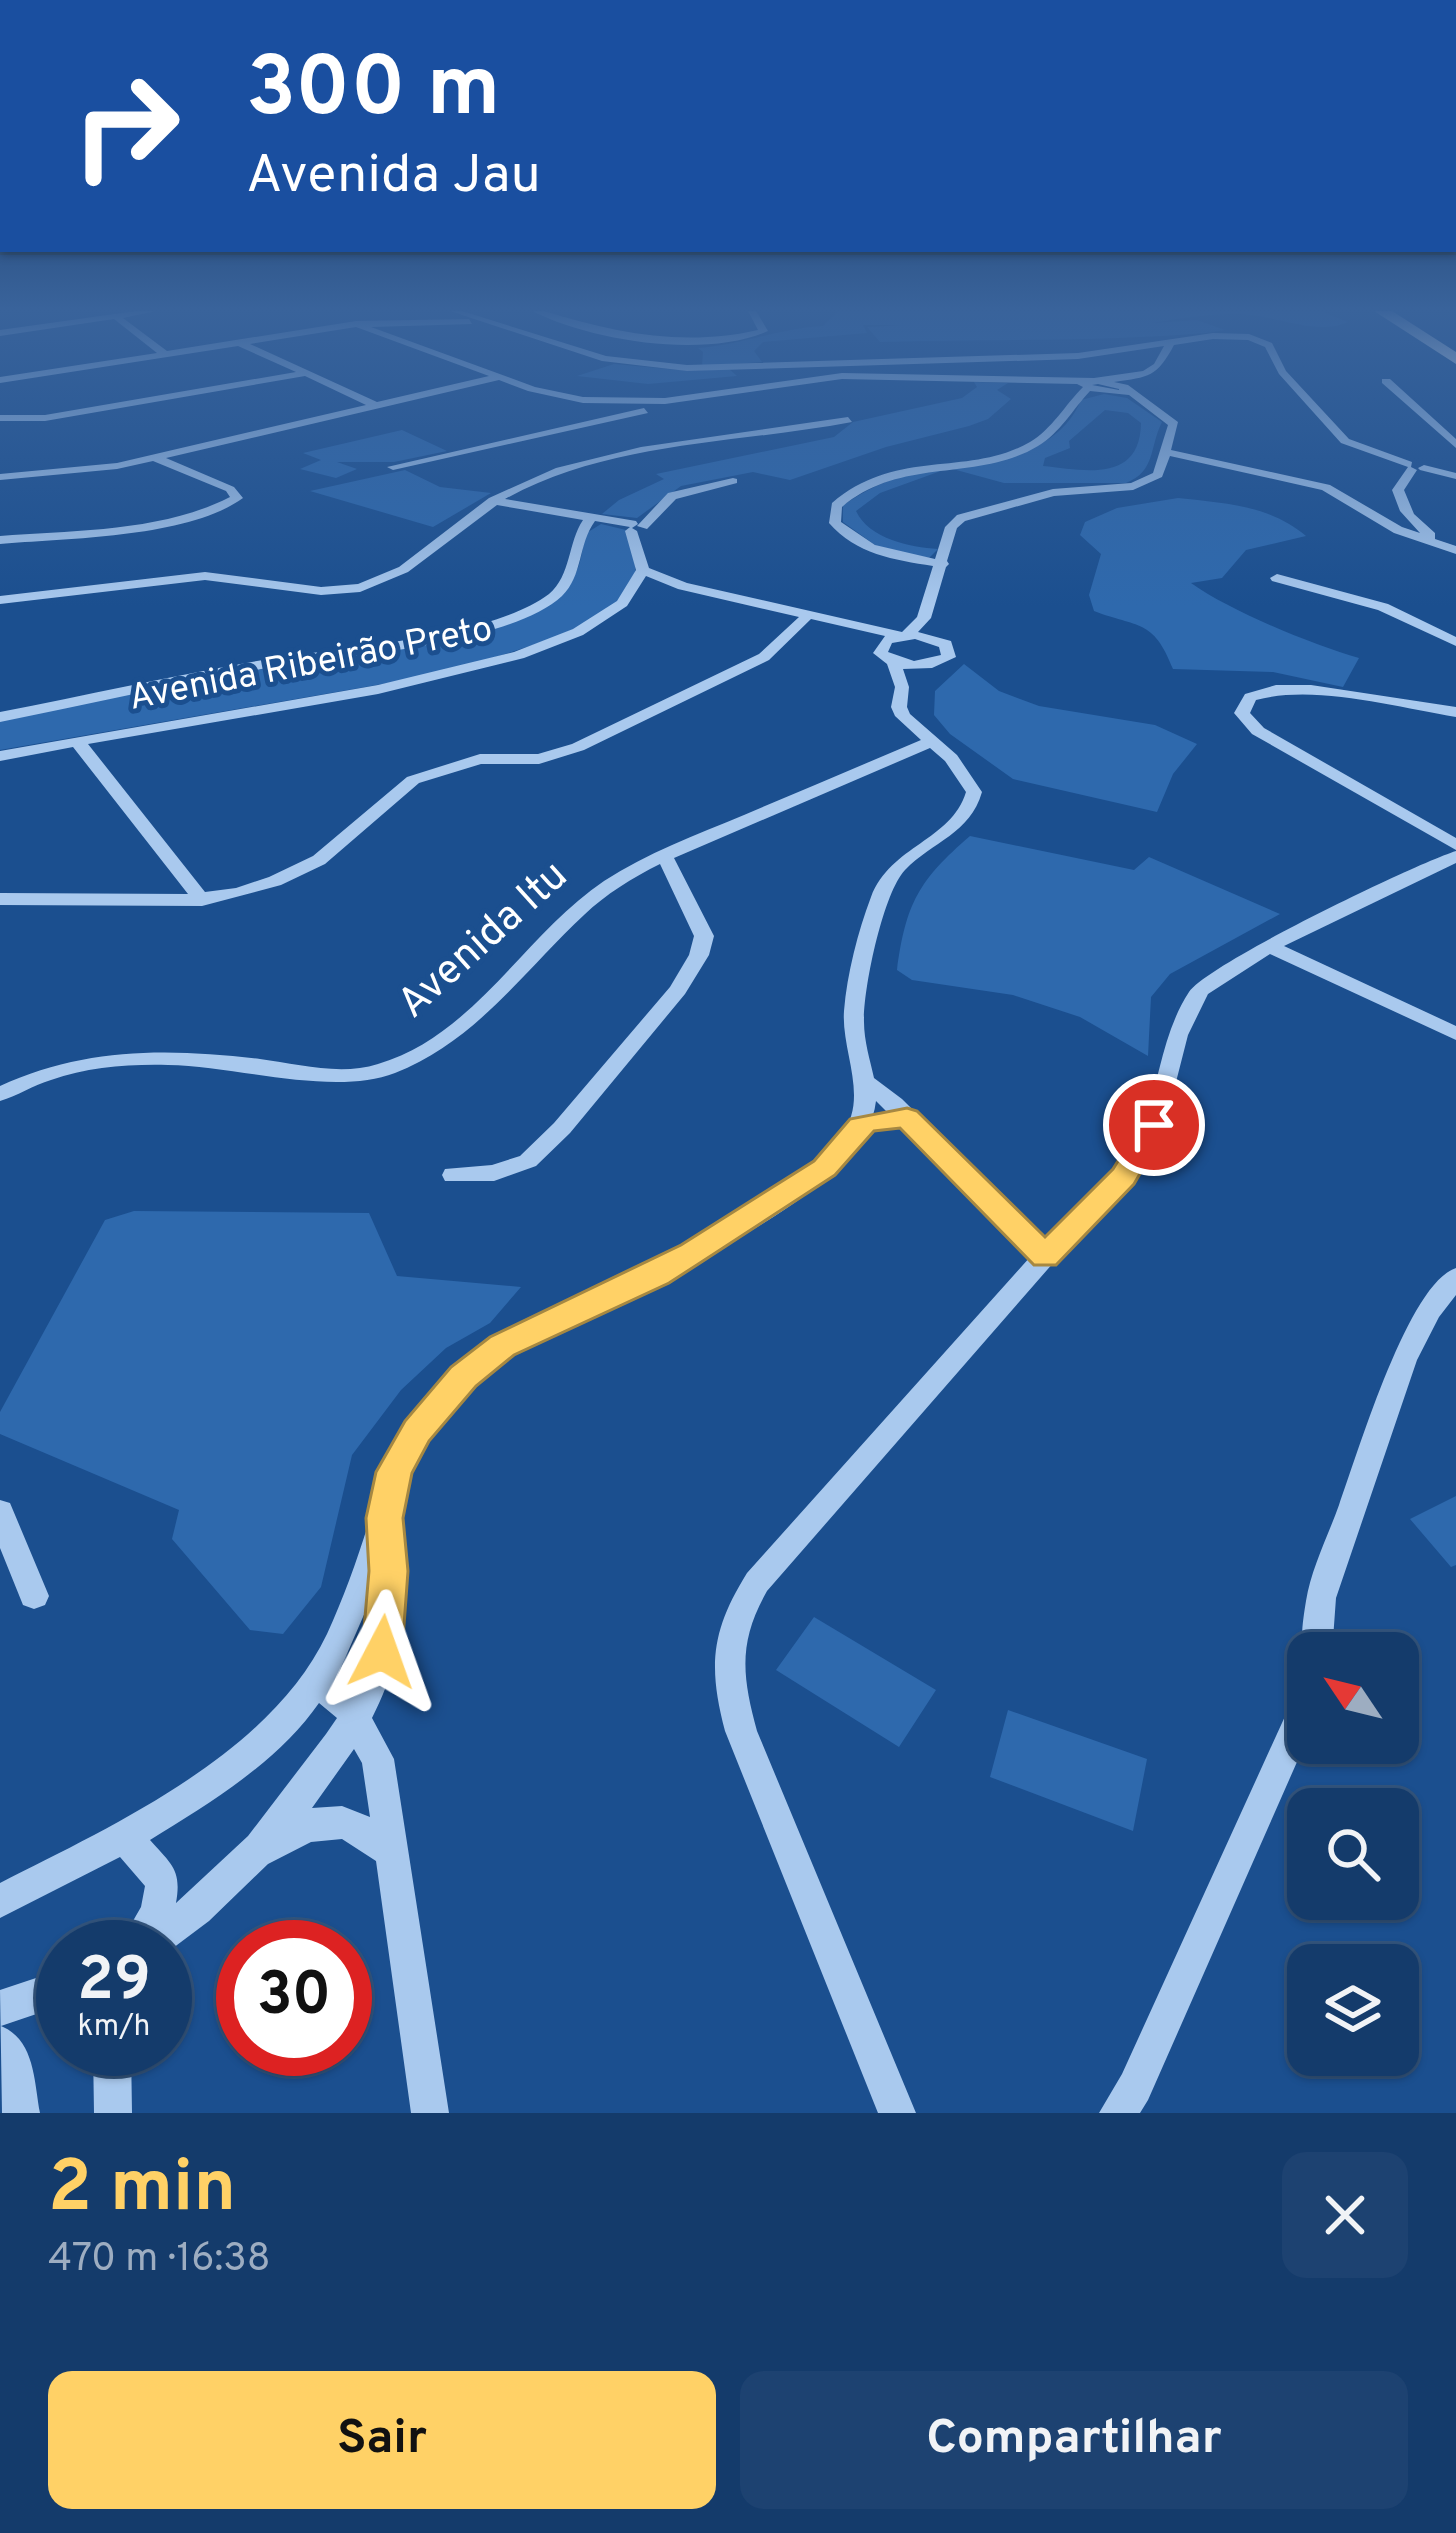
<!DOCTYPE html>
<html lang="pt">
<head>
<meta charset="utf-8">
<style>
	body { margin:0; font-family:Overpass,sans-serif; background:#1d4271; color:#f1f3f6; height:100vh; display:flex; flex-direction:column; font-size:45px; white-space:nowrap }
	* { box-sizing:border-box; margin:0 }
	p { font-size:39px; color:#9dadc1 }
	.icon { flex:none; width:66px; height:66px; fill:none; stroke:currentColor; stroke-width:2; stroke-linecap:round; stroke-linejoin:round }
	.map { position:relative; height:2113px; overflow:hidden }
	.sheet { display:flex; flex-direction:column; background:#143b6b; flex:1 }
	.sheet>* { flex:none }
	.top-card { position:absolute; left:0px; top:0px; width:1458px; height:252px; box-shadow:0 3px 9px #0004,0 0 0 3px #33557e; background:#1a4fa0; color:#fff; overflow:hidden }
	.needle { width:78px; rotate:305deg }
	.fabs { position:absolute; left:1287px; top:1632px; display:grid; gap:24px }
	.fabs a { display:grid; place-items:center; width:132px; height:132px; border-radius:24px; background:#143b6b; box-shadow:0 3px 9px #0004,0 0 0 3px #33557e; font-size:60px }
	.speed { position:absolute; left:36px; top:1920px; display:flex; gap:24px; font-size:60px; font-weight:700; text-align:center }
	.speed>* { display:grid; place-content:center; width:156px; height:156px; border-radius:50%; background:#143b6b; box-shadow:0 3px 9px #0004,0 0 0 3px #33557e; line-height:1 }
	.speed small { font-size:30px; font-weight:400 }
	.speed .limit { border:18px solid #d22; background:#fff; color:#111 }
	.pin { position:absolute; display:grid; place-items:center; width:102px; height:102px; color:#fff; margin:-51px; border:6px solid #fff; border-radius:50%; box-shadow:0 3px 12px #0007 }
	.me { position:absolute; width:132px; margin:-66px; rotate:4deg; stroke-linejoin:round; filter:drop-shadow(0 0 9px #0008) }
	.turn { display:flex; align-items:center; gap:42px; height:252px; padding:0 48px; font-size:54px }
	.turn .icon { width:156px; height:156px; stroke-width:2.5 }
	.turn b { display:block; font-size:84px; line-height:102px }
	.round { display:grid; place-items:center; flex:none; width:126px; height:126px; border-radius:24px; background:#1d4271 }
	.head { display:flex; align-items:center; justify-content:space-between; height:204px; padding:0 48px }
	h1 { font-size:72px; font-weight:700; line-height:90px; color:#ffd166 }
	.button { display:flex; gap:24px; margin-top:auto; padding:24px 48px }
	.button a { flex:1; height:138px; border-radius:24px; background:#ffd166; color:#111; font-size:48px; font-weight:700; line-height:138px; text-align:center }
	.button a+a { background:#1d4271; color:#f1f3f6 }
	.map>svg:first-child { display:block }
	.green { fill:#2e69ad; fill-rule:evenodd }
	.lines { fill:none; stroke-linecap:round; stroke-linejoin:round }
	.minor { fill:#a9c9ee; fill-rule:evenodd }
	.highway { fill:#fff; fill-rule:evenodd }
	.route { fill:#ffd166; stroke:#a68842; stroke-width:3 }
	.labels { text-anchor:middle; dominant-baseline:central; stroke-width:10; stroke-linejoin:round; paint-order:stroke }
	.far-street-label { font-size:36px; fill:#fff; stroke:#1b4f8f }
	.street-label { font-size:42px; fill:#fff; stroke:#1b4f8f }
</style>
</head>
<body>
<div class="map">
<svg width="1456" height="2113" viewBox="0 0 1456 2113">
	<rect width="100%" height="100%" fill="#1b4f8f"/>
	<path class="green" d="M 838,311 L 1321,311 L 1348,322 C 1317,337 1273,314 1238,314 C 1210,314 1180,318 1153,323 L 1197,320 L 1225,330 L 1206,333 C 1097,342 989,339 880,342 L 867,327 L 904,325 L 863,325 L 867,333 L 763,342 L 754,351 L 762,362 L 702,366 L 703,352 L 698,348 C 741,345 780,328 823,326 Z
		M 614,364 L 690,371 L 729,369 L 737,376 L 648,384 L 577,376 Z
		M 974,382 L 1008,383 L 997,390 L 1011,399 L 988,419 L 969,426 L 886,447 L 790,480 L 753,472 L 681,486 L 637,518 L 602,514 L 619,500 L 664,479 L 656,474 L 834,437 L 853,422 L 962,398 L 977,387 Z
		M 1104,394 L 1127,398 L 1162,422 C 1149,448 1156,471 1126,483 L 1004,483 L 949,468 L 880,493 L 856,511 C 869,539 910,547 938,549 L 929,558 L 882,550 L 843,522 L 843,505 C 865,491 885,480 911,474 C 970,461 1054,465 1081,400 ZM 1105,410 L 1128,413 L 1141,423 C 1140,484 1083,470 1043,466 L 1045,458 L 1070,448 L 1069,441 Z
		M 402,430 L 447,451 L 394,462 L 337,462 L 357,469 L 336,478 L 300,469 L 321,460 L 303,453 Z
		M 405,470 L 440,487 L 491,493 L 433,527 L 310,491 Z
		M 1178,498 C 1223,503 1270,505 1306,536 L 1246,550 L 1222,578 L 1191,583 C 1230,611 1313,645 1359,658 L 1343,687 L 1273,672 L 1173,669 C 1153,618 1138,628 1094,611 L 1089,595 L 1101,554 L 1080,535 L 1085,522 L 1117,508 Z
		M 601,524 L 626,530 C 630,545 639,568 634,583 C 619,629 462,667 417,678 L 0,750 L 0,719 C 87,704 174,684 261,668 C 348,652 499,647 567,585 C 581,572 582,551 585,534 Z
		M 964,664 L 999,691 L 1039,706 L 1155,725 L 1197,744 L 1173,774 L 1157,812 L 1013,779 L 950,734 L 934,715 L 935,691 Z
		M 970,836 L 1134,870 L 1149,857 L 1280,914 L 1170,974 L 1151,997 L 1148,1056 L 1080,1017 L 1013,995 L 912,980 L 897,970 C 906,903 919,880 970,836 Z
		M 134,1211 L 369,1213 L 397,1276 L 521,1287 L 490,1323 L 446,1348 L 401,1390 L 352,1455 L 321,1587 L 283,1634 L 250,1630 L 172,1539 L 179,1510 L 0,1434 L 0,1412 L 105,1220 Z
		M 1456,1496 L 1456,1565 L 1451,1567 L 1410,1519 Z
		M 814,1617 L 936,1690 L 899,1747 L 776,1670 Z
		M 1008,1710 L 1147,1759 L 1133,1831 L 990,1777 Z"/>
	<g class="lines">
		<path class="minor" d="M 136,311 L 156,311 L 123,318 L 167,351 L 356,321 L 469,319 L 472,324 L 371,327 L 535,387 L 583,397 L 665,398 L 842,373 L 1094,378 L 1143,371 L 1154,364 L 1164,346 L 1078,359 L 687,371 L 602,361 L 450,311 L 462,311 L 606,356 L 687,365 L 1078,353 L 1213,333 L 1249,334 L 1272,343 L 1286,371 L 1349,439 L 1412,462 L 1411,467 L 1417,470 L 1404,490 L 1414,514 L 1435,533 L 1435,539 L 1456,546 L 1456,554 L 1394,533 L 1322,490 L 1170,456 L 1162,477 L 1133,490 L 1054,496 L 965,521 L 957,528 L 947,561 L 949,564 L 946,567 L 931,618 L 918,632 L 951,641 L 956,657 L 932,668 L 903,669 L 909,687 L 907,707 L 910,714 L 957,755 L 982,792 C 970,834 933,841 905,870 C 883,893 863,990 864,1022 C 864,1041 870,1060 874,1078 L 902,1099 L 1045,1241 C 1081,1206 1126,1171 1144,1122 C 1160,1078 1163,1032 1189,992 C 1209,963 1415,864 1456,851 L 1456,863 L 1284,946 L 1456,1026 L 1456,1040 L 1270,954 L 1208,994 L 1188,1035 L 1165,1125 L 1132,1183 L 1054,1262 L 767,1591 C 738,1642 742,1676 757,1731 L 916,2113 L 878,2113 L 725,1731 C 708,1666 711,1631 747,1573 L 1031,1256 L 876,1101 C 864,1214 571,1307 488,1371 C 442,1406 407,1456 399,1514 C 397,1531 402,1551 402,1568 C 405,1623 397,1670 372,1718 L 394,1759 L 449,2113 L 411,2113 L 376,1861 L 342,1839 L 311,1842 L 268,1864 L 209,1921 L 165,1954 L 165,1947 L 118,1947 L 141,1907 L 145,1886 L 120,1857 L 0,1918 L 0,1883 C 114,1825 270,1754 327,1634 C 344,1597 359,1555 371,1515 C 375,1501 376,1485 381,1471 C 396,1432 424,1396 455,1369 C 494,1334 543,1316 590,1295 C 667,1259 788,1201 841,1135 C 870,1099 841,1052 844,1011 C 847,974 858,931 871,897 C 891,845 951,841 966,792 L 945,761 L 930,748 L 674,858 L 714,936 L 709,955 L 685,994 L 570,1133 L 536,1166 L 494,1181 L 445,1181 L 442,1175 L 445,1169 L 492,1165 L 520,1156 L 554,1123 L 670,987 L 689,955 L 694,936 L 660,864 C 632,878 606,894 584,915 C 524,971 475,1042 395,1073 C 333,1097 237,1066 168,1065 C 129,1064 88,1067 51,1080 C 33,1085 18,1096 0,1101 L 0,1086 C 84,1047 169,1048 260,1059 C 298,1064 340,1076 378,1064 C 474,1036 524,935 604,881 C 647,853 696,835 744,815 C 803,790 862,765 921,740 L 895,716 L 891,707 L 895,687 L 887,664 L 873,653 L 885,636 L 811,619 L 769,660 L 584,750 L 539,764 L 481,764 L 419,783 L 325,864 L 281,885 L 202,906 L 0,905 L 0,893 L 188,894 L 73,747 L 0,761 L 0,751 L 378,685 L 514,652 L 573,629 L 617,601 L 636,570 L 625,531 L 630,527 L 595,521 C 578,544 583,576 562,596 C 509,645 334,657 261,669 C 174,685 87,704 0,722 L 0,712 C 88,695 175,675 263,660 C 338,647 489,639 549,594 C 571,576 568,542 583,520 L 497,505 L 408,572 L 360,592 L 321,595 L 205,580 L 0,604 L 0,596 L 205,572 L 321,587 L 358,584 L 399,567 L 489,498 L 556,468 L 641,447 L 848,417 L 852,422 C 736,444 611,441 505,499 L 636,521 L 638,524 L 632,528 L 637,531 L 649,568 L 687,583 L 902,632 L 917,617 L 933,566 C 894,560 856,554 829,523 L 832,503 C 898,447 967,478 1030,442 C 1052,429 1065,405 1083,387 L 1077,384 L 842,379 L 665,404 L 583,403 L 528,391 L 499,380 L 166,458 L 234,487 L 243,498 C 188,538 68,538 0,544 L 0,536 C 76,530 161,532 230,497 L 226,491 L 153,461 L 117,469 L 0,480 L 0,474 L 117,463 L 366,405 L 305,376 L 45,421 L 0,421 L 0,415 L 45,415 L 296,372 L 238,346 L 0,383 L 0,377 L 157,353 L 114,319 L 0,336 L 0,330 ZM 356,327 L 489,376 L 377,402 L 250,344 ZM 1213,339 L 1248,340 L 1265,347 L 1279,374 L 1341,443 L 1408,467 L 1392,490 L 1400,511 L 1420,533 L 1402,527 L 1330,485 L 1171,450 L 1178,422 L 1128,385 L 1114,382 C 1149,377 1157,377 1174,345 ZM 1098,384 L 1119,389 L 1119,390 L 1092,385 ZM 1090,391 L 1129,395 L 1168,425 L 1153,473 L 1131,483 L 1053,489 L 957,515 L 945,527 L 935,559 L 875,545 L 841,522 L 842,507 C 902,456 977,483 1038,446 C 1060,433 1073,409 1090,391 ZM 646,576 L 678,589 L 799,617 L 759,654 L 572,744 L 538,754 L 480,754 L 407,777 L 313,856 L 269,877 L 236,888 L 205,892 L 88,744 L 378,694 L 524,658 L 583,635 L 627,606 ZM 915,639 L 939,647 L 941,655 L 914,661 L 888,652 L 892,643 ZM 373,1594 L 367,1653 L 354,1689 L 336,1679 ZM 319,1703 L 337,1718 L 326,1734 L 248,1836 L 176,1903 C 182,1869 171,1864 150,1840 C 210,1803 278,1762 319,1703 ZM 354,1749 L 362,1763 L 370,1817 L 342,1806 L 312,1808 Z
			M 532,311 L 544,311 C 615,333 684,347 758,330 L 748,311 L 756,311 L 768,331 C 704,359 592,341 532,311 Z
			M 1382,379 L 1390,379 L 1456,439 L 1456,448 L 1382,383 Z
			M 644,408 L 648,413 L 393,470 L 387,467 Z
			M 1424,465 L 1456,473 L 1456,479 L 1420,470 L 1418,468 Z
			M 733,478 L 737,479 L 737,483 L 676,499 L 647,529 L 637,526 L 668,493 Z
			M 1277,574 L 1388,604 L 1456,637 L 1456,646 L 1378,610 L 1272,581 L 1270,578 Z
			M 1276,685 L 1311,685 L 1456,707 L 1456,717 C 1395,707 1315,684 1256,700 L 1250,713 L 1264,728 L 1456,838 L 1456,850 L 1252,734 L 1234,713 L 1245,694 Z
			M 1456,1268 L 1456,1295 L 1439,1317 L 1417,1360 L 1336,1598 L 1332,1653 L 1308,1653 L 1308,1664 C 1298,1648 1303,1620 1306,1601 C 1311,1569 1328,1536 1339,1505 C 1357,1456 1408,1283 1456,1268 Z
			M 0,1500 L 10,1503 L 49,1596 L 45,1605 L 34,1609 L 23,1605 L 0,1548 Z
			M 1308,1686 L 1308,1737 L 1148,2100 L 1140,2113 L 1099,2113 L 1122,2074 L 1297,1690 Z
			M 63,1969 L 63,2005 L 1,2026 C 35,2040 34,2081 40,2113 L 2,2113 L 0,1990 Z
			M 93,2049 L 131,2049 L 132,2113 L 94,2113 Z"/>
		<path class="highway" d="M 1374,311 L 1392,311 L 1456,352 L 1456,364 Z"/>
	</g>
	<linearGradient id="sky" x2="0" y2="1"><stop stop-color="#0f2b4f"/><stop offset="0.51" stop-color="#39639b"/><stop offset="1" stop-color="#39639b" stop-opacity="0"/></linearGradient>
	<rect width="1456" height="606" fill="url(#sky)"/>
	<path class="route" d="M 907,1108 L 917,1111 L 1045,1237 L 1113,1169 L 1144,1119 L 1164,1119 L 1168,1125 L 1134,1184 L 1056,1265 L 1034,1265 L 900,1128 L 874,1131 L 835,1175 L 703,1261 L 669,1283 L 514,1355 L 476,1386 L 429,1441 L 412,1473 L 403,1518 L 408,1571 L 402,1652 L 396,1665 L 382,1670 L 368,1665 L 362,1652 L 369,1571 L 366,1518 L 376,1472 L 405,1421 L 451,1367 L 490,1337 L 681,1245 L 814,1161 L 850,1119 Z"/>
	<g class="labels">
		<g class="far-street-label">
			<text transform="translate(311 665) rotate(-11)">Avenida Ribeirão Preto</text>
		</g>
		<g class="street-label">
			<text transform="translate(484 941) rotate(-42)">Avenida Itu</text>
		</g>
	</g>
</svg>
<div class="fabs">
<a><svg class="needle" viewBox="-14 -14 28 28"><path d="M0-13l5 13h-10z" fill="#e53935"/><path d="M0 13l5-13h-10z" fill="#9dadc1"/></svg></a>
<a><svg class="icon" aria-label="search" viewBox="0 0 24 24"><circle cx="10" cy="10" r="6"/><path d="M15 15l6 6"/></svg></a>
<a><svg class="icon" aria-label="layers" viewBox="0 0 24 24"><path d="M12 4l9 5-9 5-9-5zM3 14l9 5 9-5"/></svg></a>
</div>
<div class="speed"><div>29<small>km/h</small></div><div class="limit">30</div></div>
<div class="pin" style="left:1154px;top:1125px;background:#d93025"><svg class="icon" aria-label="arrive" viewBox="0 0 24 24"><path d="M6 21V4h12l-3 4 3 4H6"/></svg></div>
<svg class="me" style="left:382px;top:1652px" viewBox="-20 -20 40 40"><path d="M0-17L14 15 0 8-14 15z" fill="#ffd166" stroke="#fff" stroke-width="4"/></svg>
<div class="top-card">
<div class="turn"><svg class="icon" aria-label="right" viewBox="0 0 24 24"><path d="M7 20v-9h11M14 6l5 5-5 5"/></svg><div><b>300 m</b>Avenida Jau</div></div>
</div>
</div>
<section class="sheet">
<div class="head"><div><h1>2 min</h1><p>470 m · 16:38</p></div><a class="round"><svg class="icon" aria-label="close" viewBox="0 0 24 24"><path d="M6 6l12 12M18 6L6 18"/></svg></a></div>
<div class="button"><a>Sair</a><a>Compartilhar</a></div>
</section>
</body>
</html>
